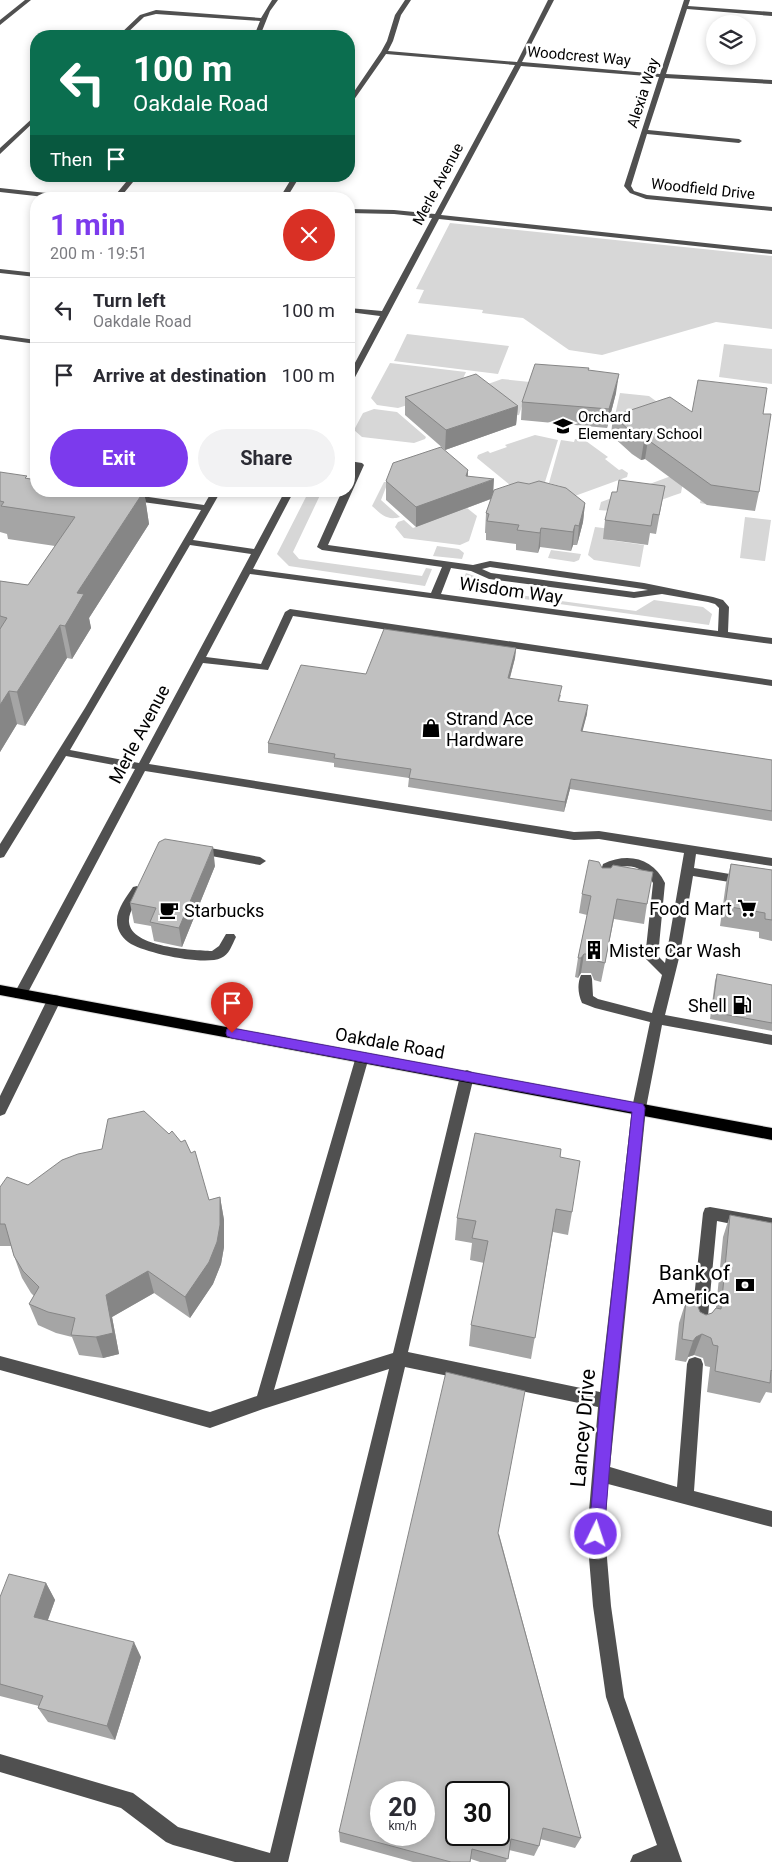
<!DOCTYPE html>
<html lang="en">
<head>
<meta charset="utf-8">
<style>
	body { margin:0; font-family:Roboto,sans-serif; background:#f2f2f3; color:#2b2b33; height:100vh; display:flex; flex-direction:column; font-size:19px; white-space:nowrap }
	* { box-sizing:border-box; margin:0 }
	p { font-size:16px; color:#7c7c81 }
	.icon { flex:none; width:28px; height:28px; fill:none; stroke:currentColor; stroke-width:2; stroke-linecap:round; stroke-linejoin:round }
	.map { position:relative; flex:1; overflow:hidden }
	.sheet { position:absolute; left:30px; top:192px; width:325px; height:305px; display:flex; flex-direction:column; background:#fff; border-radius:20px; box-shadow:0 2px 8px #0003 }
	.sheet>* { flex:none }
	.top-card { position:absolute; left:30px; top:30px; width:325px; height:152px; border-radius:20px; box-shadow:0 2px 8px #0003; background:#0b6e4f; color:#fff; overflow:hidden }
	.fabs { position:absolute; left:706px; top:15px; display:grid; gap:10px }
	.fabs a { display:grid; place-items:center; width:50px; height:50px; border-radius:50%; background:#fff; box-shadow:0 2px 8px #0003; font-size:25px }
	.speed { position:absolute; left:370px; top:1781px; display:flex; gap:10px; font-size:25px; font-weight:700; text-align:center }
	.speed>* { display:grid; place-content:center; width:65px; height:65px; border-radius:50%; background:#fff; box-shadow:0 2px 8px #0003; line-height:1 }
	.speed small { font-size:12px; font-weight:400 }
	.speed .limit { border:2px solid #111; border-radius:8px; background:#fff; color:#111 }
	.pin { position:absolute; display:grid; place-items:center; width:42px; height:42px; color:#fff; margin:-51px -21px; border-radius:50% 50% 50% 0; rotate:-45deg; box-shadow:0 0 5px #0007 }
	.pin .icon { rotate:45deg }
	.me { position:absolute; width:55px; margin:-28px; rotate:4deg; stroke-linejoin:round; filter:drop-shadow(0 0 4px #0008) }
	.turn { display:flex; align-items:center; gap:18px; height:105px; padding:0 20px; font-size:22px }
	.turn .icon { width:65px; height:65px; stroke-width:2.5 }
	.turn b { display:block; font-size:35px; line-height:42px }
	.then { display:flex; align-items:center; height:48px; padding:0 20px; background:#0003; gap:10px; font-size:19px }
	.round { display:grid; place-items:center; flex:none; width:52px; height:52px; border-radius:26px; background:#f2f2f3 }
	.overview { display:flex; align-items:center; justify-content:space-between; height:85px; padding:0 20px }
	h1 { font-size:30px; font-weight:700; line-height:38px; color:#7c3aed }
	.cta { display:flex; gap:10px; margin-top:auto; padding:10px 20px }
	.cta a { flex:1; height:58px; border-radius:30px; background:#7c3aed; color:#fff; font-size:20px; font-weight:700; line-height:58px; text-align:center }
	.cta a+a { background:#f2f2f3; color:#2b2b33 }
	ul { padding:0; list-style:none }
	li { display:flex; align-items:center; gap:15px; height:65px; padding:0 20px; border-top:1px solid #e1e1e2 }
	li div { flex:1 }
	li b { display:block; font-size:19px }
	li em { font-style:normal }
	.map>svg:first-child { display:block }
	.green { fill:#d7d7d7 }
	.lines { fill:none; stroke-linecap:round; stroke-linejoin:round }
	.major-casing { stroke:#dbdbdb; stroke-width:2 }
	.minor { fill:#505050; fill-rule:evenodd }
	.major { fill:#000; fill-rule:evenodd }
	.wall { fill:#a5a5a5 }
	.shaded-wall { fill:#868686 }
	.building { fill:#c0c0c0; stroke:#868686; fill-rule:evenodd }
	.route { fill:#7c3aed; stroke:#51269a }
	.labels { text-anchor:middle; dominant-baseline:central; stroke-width:5; stroke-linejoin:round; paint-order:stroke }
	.far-street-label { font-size:15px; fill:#000; stroke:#fff }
	.far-poi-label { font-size:15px; fill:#000; stroke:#fff; text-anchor:start }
	.street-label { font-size:18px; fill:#000; stroke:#fff }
	.poi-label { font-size:18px; fill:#000; stroke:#fff; text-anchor:start }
	.near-poi-label { font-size:21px; fill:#000; stroke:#fff; text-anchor:end }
	.near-street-label { font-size:21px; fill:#000; stroke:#fff }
</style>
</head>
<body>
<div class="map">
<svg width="772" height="1862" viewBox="0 0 772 1862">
	<rect width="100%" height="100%" fill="#fff"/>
	<path class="green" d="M 450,223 L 772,256 L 772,329 L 716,322 L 602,355 L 569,350 L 523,318 L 482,313 L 483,310 L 418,303 L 424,290 L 416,289 Z
		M 407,334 L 509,346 L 498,374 L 394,361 Z
		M 724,344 L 772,349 L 772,384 L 719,377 Z
		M 390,363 L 466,372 L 460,385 L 446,393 L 398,408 L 377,405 L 371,398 Z
		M 502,379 L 530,382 L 519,415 L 513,416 L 474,389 Z
		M 620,393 L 649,396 L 671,412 L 613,424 Z
		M 374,409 L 397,412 L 426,437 L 425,439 L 414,443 L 362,437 L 354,430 L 363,413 Z
		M 535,435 L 558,440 L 545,482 L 533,483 L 515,489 L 477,458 L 478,455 L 488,451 L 490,453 L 507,447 L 505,445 Z
		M 575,439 L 586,441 L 608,457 L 605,459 L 619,470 L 622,469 L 628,473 L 627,477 L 572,497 L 560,486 L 549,483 L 561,440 L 574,442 Z
		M 717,459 L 714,506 L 700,503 L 704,484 L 683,482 L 681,493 C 655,502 628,513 599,510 L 601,502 Z
		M 384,482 L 388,482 L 381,500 L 400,517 C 387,521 381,514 372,506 Z
		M 309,491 L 322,491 L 293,552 L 299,559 L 422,576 L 426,568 L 432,569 L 425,586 L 289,566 L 277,554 Z
		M 467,508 L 477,516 L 469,541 L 460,545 L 404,538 L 395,527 L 398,522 L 404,520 L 413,528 Z
		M 745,517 L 771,520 L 765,561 L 740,558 Z
		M 595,527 L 611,529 L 609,540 L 644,545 L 640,567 L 594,560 L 588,555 Z
		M 437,546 L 459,549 L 464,553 L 462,559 L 433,556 Z
		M 551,550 L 581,554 L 579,560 L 574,562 L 548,558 Z
		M 466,573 L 477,577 L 467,584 L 474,589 L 534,597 L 546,590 L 560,592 L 555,597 L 561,601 L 636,611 L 654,600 L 703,607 L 712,614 L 709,625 L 459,590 Z"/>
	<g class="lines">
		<g class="major-casing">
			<path id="major" d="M 0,985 L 772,1128 L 772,1140 L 0,995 Z"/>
		</g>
		<path class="minor" d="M 25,0 L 31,0 L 0,25 L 0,20 Z
			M 272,0 L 278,0 L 270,11 L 260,36 L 254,36 L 260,21 L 156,14 L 144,17 L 124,36 L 118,36 L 140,15 L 156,10 L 261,18 Z
			M 405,0 L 411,0 L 401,15 L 393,41 L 388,51 L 517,62 L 548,0 L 554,0 L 522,62 L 660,74 L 684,0 L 690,0 L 688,6 L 772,12 L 772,16 L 687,9 L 666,74 L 772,80 L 772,84 L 665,78 L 648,130 L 739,139 L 742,141 L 739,143 L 647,134 L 631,186 L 634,191 L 647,195 L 772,207 L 772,211 L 646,199 L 630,193 L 624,186 L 659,77 L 521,66 L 441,215 L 772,250 L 772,254 L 439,219 L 353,381 L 349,383 L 349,374 L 380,316 L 349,312 L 349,308 L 382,311 L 432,218 L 394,214 L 349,213 L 349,209 L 394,210 L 435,214 L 515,65 L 386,54 L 351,104 L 349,105 L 349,99 L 381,52 L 387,41 L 395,15 Z
			M 36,115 L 36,120 L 0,154 L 0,148 Z
			M 131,176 L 138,176 L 119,199 L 112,199 Z
			M 293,176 L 300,176 L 286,199 L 279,199 Z
			M 0,188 L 84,197 L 87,199 L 62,199 L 0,192 Z
			M 0,269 L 36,273 L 36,277 L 0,273 Z
			M 0,335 L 36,340 L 36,344 L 0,339 Z
			M 349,461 L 362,463 L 364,465 L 328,545 L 473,565 L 490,561 L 644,583 L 713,597 L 723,600 L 729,607 L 728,632 L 772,638 L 772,644 L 250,574 L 206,657 L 261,664 L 285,612 L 290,609 L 772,680 L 772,686 L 293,616 L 268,670 L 203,663 L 149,764 L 574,832 L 599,831 L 772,858 L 772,866 L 696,854 L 694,868 L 772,881 L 772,889 L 693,876 L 680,954 L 665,1015 L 772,1035 L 772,1045 L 662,1025 L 646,1108 L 610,1467 L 677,1487 L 687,1364 L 689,1359 L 695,1357 L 701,1359 L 703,1364 L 694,1491 L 772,1511 L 772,1527 L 608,1484 L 605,1534 L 611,1606 L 624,1697 L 682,1862 L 630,1862 L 633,1855 L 657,1845 L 606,1697 L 593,1606 L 587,1534 L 598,1407 L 405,1367 L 288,1862 L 235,1862 L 173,1845 L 166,1842 L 121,1808 L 0,1772 L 0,1754 L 126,1791 L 133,1793 L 178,1827 L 270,1853 L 389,1369 L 263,1409 L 210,1428 L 0,1370 L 0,1356 L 210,1412 L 257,1396 L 357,1053 L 362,1052 L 367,1053 L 369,1057 L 274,1390 L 393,1353 L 460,1076 L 462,1072 L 467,1070 L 472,1072 L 474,1076 L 408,1352 L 600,1392 L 632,1108 L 650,1022 L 595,1008 L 582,1003 C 578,994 577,984 581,975 L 591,975 L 592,979 L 593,996 L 598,999 L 652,1013 L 662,975 L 645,958 L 653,883 C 645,867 628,862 612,870 L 607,886 L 599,886 L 597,883 L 603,864 C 628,852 653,858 665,883 L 658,956 L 665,963 L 684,853 L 599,839 L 574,840 L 145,771 L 25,998 L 15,998 L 14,994 L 135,769 L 66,756 L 4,857 L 0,858 L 0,844 L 85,708 L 201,510 L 128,500 L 123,497 L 128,494 L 204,505 L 212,491 L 221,491 L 193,540 L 254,549 L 285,491 L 294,491 L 253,569 L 431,593 L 442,567 L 322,550 L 317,547 L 342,491 L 349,491 L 349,478 L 354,467 L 349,467 ZM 190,545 L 251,554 L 139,763 L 70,750 ZM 490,567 L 643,589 L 648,590 L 634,592 L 491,573 L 482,569 ZM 451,568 L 471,571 L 489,579 L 634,598 L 662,594 L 708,602 L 715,604 L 719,608 L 718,631 L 441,594 Z
			M 199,846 L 260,857 L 266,861 L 260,865 L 195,853 L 193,850 Z
			M 137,886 L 143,890 C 139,899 128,911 129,922 C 131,948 193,950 212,951 L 219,946 L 226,934 L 234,934 L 236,937 C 232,945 229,955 221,958 C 204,966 147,953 131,944 C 123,939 117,931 117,922 C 116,910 127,896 133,887 Z
			M 54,995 L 59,996 L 61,1000 L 5,1114 L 0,1116 L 0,1096 L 49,996 Z
			M 710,1207 L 772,1218 L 772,1232 L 717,1221 L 707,1327 L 704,1332 L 699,1334 L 694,1332 L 691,1327 L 703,1213 L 705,1208 Z"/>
		<use href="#major" class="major"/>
	</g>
	<path class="wall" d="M 616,393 L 607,428 L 521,420 L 522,402 Z
		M 405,397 L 518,406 L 516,425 L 445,450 L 405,415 Z
		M 692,412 L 763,414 L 759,492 L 755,511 L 707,505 L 645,459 L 641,460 L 632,454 L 611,435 L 613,416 Z
		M 468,470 L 468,476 L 493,493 L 585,503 L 583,522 L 577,545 L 573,545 L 571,551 L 540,547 L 538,553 L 516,550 L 516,544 L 486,540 L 486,533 L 485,533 L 486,513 L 491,499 L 416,527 L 386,500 L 386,481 Z
		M 0,472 L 28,479 L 36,491 L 144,491 L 149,524 L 89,618 L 91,628 L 72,659 L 67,658 L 25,726 L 17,724 L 0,752 L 0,581 L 28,585 L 55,546 L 8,539 L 7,534 L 0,532 Z
		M 665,486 L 656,534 L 650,533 L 648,545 L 603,539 L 605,520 L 617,492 Z
		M 516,648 L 515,658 L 510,678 L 561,695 L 559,701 L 587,714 L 582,731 L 772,760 L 772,821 L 570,789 L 564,812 L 408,787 L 409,778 L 334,767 L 334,763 L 268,753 L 268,743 L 366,674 Z
		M 731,864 L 772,870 L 772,941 L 759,938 L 759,932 L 720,926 L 726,883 Z
		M 215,866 L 182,947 L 154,941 L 151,926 L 134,923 L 130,903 Z
		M 602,868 L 647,904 L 644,924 L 614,919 L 601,982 L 594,980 L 591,973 L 581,973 L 578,978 L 575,977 L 578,958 L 587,915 L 579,913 L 582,894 Z
		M 717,974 L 772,985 L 772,1031 L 710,1019 L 715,981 Z
		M 560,1157 L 572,1212 L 568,1235 L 553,1232 L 531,1359 L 469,1346 L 471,1325 L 484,1263 L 470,1260 L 472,1243 L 455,1240 L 457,1218 Z
		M 28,1185 L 209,1200 L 220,1197 L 224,1220 L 224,1247 L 221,1264 L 213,1284 L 190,1318 L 154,1293 L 112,1317 L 119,1354 L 103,1358 L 79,1355 L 72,1337 L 56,1333 L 38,1325 L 29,1304 L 34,1296 L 31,1293 L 22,1278 L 14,1256 L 11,1246 L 0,1246 L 0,1187 Z
		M 730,1215 L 772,1223 L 772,1393 L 766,1392 L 760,1403 L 707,1392 L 710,1367 L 705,1366 L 703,1358 L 694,1355 L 688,1357 L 686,1362 L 675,1360 L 679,1323 L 686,1301 L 700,1312 L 706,1315 L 712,1313 L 716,1308 L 723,1237 Z
		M 499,1534 L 581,1838 L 575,1848 L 540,1839 L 539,1846 L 534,1856 L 509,1850 L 506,1862 L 480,1862 L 471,1859 L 470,1862 L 413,1862 L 340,1842 L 339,1832 Z
		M 46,1583 L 55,1600 L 48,1620 L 141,1657 L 115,1740 L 48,1722 L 38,1708 L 39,1706 L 0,1696 L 0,1597 Z"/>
	<path class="shaded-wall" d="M 619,374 L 616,393 L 607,428 L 609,409 Z
		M 518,406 L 516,425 L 445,450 L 446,430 Z
		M 648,440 L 645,459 L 641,460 L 644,441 Z
		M 468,470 L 467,489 L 494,479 L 493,498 L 416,527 L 416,507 L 466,476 Z
		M 144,491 L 149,524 L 89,618 L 91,628 L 72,659 L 65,626 L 77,593 Z
		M 585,503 L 583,522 L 577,545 L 579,526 Z
		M 575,525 L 573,545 L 571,551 L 573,532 Z
		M 541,528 L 540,547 L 538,553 L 540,533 Z
		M 60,625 L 67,658 L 25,726 L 17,692 Z
		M 516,648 L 515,658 L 507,688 L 508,678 Z
		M 9,691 L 17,724 L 0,752 L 0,705 Z
		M 588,705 L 587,714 L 580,741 L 581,731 Z
		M 571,779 L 570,789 L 564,812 L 565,802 Z
		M 213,847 L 215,866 L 182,947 L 179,928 Z
		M 584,954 L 581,973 L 578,978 L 581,958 Z
		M 220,1197 L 224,1220 L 224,1247 L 221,1264 L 213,1284 L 190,1318 L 185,1297 Z
		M 148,1271 L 154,1293 L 112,1317 L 119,1354 L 103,1358 L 96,1337 L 106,1295 Z
		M 702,1334 L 694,1355 L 688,1357 L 686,1362 L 693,1341 L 696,1337 Z
		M 46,1583 L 55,1600 L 43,1633 L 34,1617 Z
		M 134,1642 L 141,1657 L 115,1740 L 107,1726 Z"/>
	<path class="building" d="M 535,364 L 589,368 L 588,370 L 619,374 L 609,409 L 522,402 Z
		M 476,374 L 518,406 L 446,430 L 405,397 Z
		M 698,380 L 767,388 L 763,414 L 771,414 L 759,492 L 711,485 L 648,440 L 644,441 L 635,435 L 613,416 L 670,397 L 692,412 Z
		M 441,447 L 468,470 L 466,476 L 494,479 L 416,507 L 386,481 L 393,463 Z
		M 0,472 L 27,476 L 25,478 L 36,480 L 36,491 L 144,491 L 77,593 L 84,594 L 65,626 L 60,625 L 17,692 L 9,691 L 0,705 L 0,629 L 7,618 L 0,616 L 0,581 L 28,585 L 75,517 L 1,506 L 4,502 L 0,501 Z
		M 619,480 L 665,486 L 659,515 L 653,514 L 651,526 L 605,520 L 612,492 L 617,492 Z
		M 539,481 L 566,488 L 585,503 L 579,526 L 575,525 L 573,532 L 541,528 L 540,533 L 517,530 L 519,525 L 487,521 L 489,514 L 486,513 L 494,490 L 518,482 L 529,484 Z
		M 384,629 L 516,648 L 508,678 L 562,686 L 558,701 L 588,705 L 581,731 L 772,760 L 772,811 L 571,779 L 565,802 L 409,778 L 411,769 L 334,758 L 335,754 L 268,743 L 301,665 L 366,674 Z
		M 165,839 L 213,847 L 179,928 L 150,922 L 156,908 L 130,903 L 159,842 Z
		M 589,860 L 599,862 L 602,868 L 611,868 L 613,865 L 653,872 L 647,904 L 617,899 L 605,963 L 597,961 L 594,954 L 584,954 L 581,958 L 578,958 L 591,896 L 582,894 Z
		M 731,864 L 772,870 L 772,920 L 765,919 L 765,913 L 725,906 Z
		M 717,974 L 772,985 L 772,1023 L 712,1012 Z
		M 144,1111 L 169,1134 L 172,1131 L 181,1142 L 185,1140 L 191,1153 L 195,1151 L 209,1200 L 220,1197 L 220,1225 L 217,1242 L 209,1262 L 185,1297 L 148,1271 L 106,1295 L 113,1333 L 96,1337 L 71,1335 L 75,1318 L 48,1312 L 29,1304 L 39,1287 L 23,1271 L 14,1256 L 5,1224 L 0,1224 L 0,1187 L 7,1177 L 28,1185 L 62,1160 L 78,1154 L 102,1149 L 108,1119 Z
		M 475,1133 L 561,1149 L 560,1157 L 580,1161 L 572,1212 L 556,1209 L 535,1338 L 471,1325 L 488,1241 L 472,1238 L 476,1221 L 457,1218 Z
		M 730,1215 L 772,1223 L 772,1371 L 771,1370 L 770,1383 L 715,1371 L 718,1346 L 713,1345 L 711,1338 L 702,1334 L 696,1337 L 693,1341 L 682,1339 L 686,1301 L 697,1304 L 700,1312 L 706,1315 L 712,1313 L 716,1308 L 721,1309 Z
		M 446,1372 L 525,1391 L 498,1533 L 581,1838 L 543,1828 L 539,1846 L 511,1839 L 508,1859 L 472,1849 L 470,1862 L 451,1862 L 339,1832 ZM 381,1792 L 424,1792 L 424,1835 L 381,1835 ZM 456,1792 L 499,1792 L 499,1835 L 456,1835 Z
		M 9,1574 L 46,1583 L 34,1617 L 134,1642 L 107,1726 L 38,1708 L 43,1696 L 0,1684 L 0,1597 Z"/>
	<path class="route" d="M 232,1028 L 643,1104 L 645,1108 L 615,1401 L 604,1534 L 602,1540 L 596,1542 L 591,1540 L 589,1534 L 600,1401 L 632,1112 L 232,1038 L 227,1036 L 226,1033 L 227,1029 Z"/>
	<defs>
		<g id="school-bare" transform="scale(1.5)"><path d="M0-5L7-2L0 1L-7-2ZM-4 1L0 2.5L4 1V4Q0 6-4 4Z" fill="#000" stroke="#fff" stroke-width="2.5" paint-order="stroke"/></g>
		<g id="shop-bare" transform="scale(1.5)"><path d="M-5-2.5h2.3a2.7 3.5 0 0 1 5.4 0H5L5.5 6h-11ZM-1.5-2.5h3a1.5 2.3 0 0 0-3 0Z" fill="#000" stroke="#fff" stroke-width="2.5" paint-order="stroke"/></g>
		<g id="supermarket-bare" transform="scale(1.5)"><path d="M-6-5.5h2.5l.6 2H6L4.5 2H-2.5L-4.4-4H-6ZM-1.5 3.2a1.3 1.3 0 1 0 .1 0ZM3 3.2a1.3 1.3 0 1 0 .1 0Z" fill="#000" stroke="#fff" stroke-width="2.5" paint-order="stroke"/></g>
		<g id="cafe-bare" transform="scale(1.5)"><path d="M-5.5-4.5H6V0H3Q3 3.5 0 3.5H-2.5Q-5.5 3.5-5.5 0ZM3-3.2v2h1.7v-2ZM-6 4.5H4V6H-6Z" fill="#000" stroke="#fff" stroke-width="2.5" paint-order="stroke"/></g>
		<g id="building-bare" transform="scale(1.5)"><path d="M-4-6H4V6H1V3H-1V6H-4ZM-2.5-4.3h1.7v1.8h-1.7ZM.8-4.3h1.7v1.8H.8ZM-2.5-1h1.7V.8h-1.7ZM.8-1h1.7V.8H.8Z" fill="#000" stroke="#fff" stroke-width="2.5" paint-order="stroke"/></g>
		<g id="fuel-bare" transform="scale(1.5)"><path d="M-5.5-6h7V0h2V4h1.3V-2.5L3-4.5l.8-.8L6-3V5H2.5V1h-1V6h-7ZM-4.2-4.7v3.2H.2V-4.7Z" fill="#000" stroke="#fff" stroke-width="2.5" paint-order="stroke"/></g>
		<g id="bank-bare" transform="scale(1.5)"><path d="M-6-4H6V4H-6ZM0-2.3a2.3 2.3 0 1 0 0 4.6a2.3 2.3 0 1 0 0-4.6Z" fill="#000" stroke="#fff" stroke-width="2.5" paint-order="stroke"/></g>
	</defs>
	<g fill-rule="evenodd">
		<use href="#school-bare" x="563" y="426"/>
		<use href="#shop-bare" x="431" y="728"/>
		<use href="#supermarket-bare" x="747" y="908"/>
		<use href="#cafe-bare" x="169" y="910"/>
		<use href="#building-bare" x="594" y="950"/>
		<use href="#fuel-bare" x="742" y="1005"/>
		<use href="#bank-bare" x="745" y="1285"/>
	</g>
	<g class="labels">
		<g class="far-street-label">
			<text transform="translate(579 56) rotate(5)">Woodcrest Way</text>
			<text transform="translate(643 93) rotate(-72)">Alexia Way</text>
			<text transform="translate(438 184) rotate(-62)">Merle Avenue</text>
			<text transform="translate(703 189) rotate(6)">Woodfield Drive</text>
		</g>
		<g class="far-poi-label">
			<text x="578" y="417">Orchard<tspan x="578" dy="17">Elementary School</tspan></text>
		</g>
		<g class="street-label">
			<text transform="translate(511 590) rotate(8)">Wisdom Way</text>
			<text transform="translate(139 734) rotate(-62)">Merle Avenue</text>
			<text transform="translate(390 1043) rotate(10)">Oakdale Road</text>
		</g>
		<g class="poi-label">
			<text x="446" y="718">Strand Ace<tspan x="446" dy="21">Hardware</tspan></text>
			<text x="732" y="908" text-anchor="end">Food Mart</text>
			<text x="184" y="910">Starbucks</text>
			<text x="609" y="950">Mister Car Wash</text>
			<text x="727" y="1005" text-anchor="end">Shell</text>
		</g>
		<g class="near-poi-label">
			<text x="730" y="1273">Bank of<tspan x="730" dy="24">America</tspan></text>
		</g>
		<g class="near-street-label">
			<text transform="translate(583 1428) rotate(-85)">Lancey Drive</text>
		</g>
	</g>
</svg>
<div class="fabs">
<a><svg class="icon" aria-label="layers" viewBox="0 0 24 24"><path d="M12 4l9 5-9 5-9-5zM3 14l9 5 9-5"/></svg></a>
</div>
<div class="speed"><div>20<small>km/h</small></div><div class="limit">30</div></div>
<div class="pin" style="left:232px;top:1033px;background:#d93025"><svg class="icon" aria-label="arrive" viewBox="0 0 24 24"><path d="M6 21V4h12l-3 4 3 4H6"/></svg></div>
<svg class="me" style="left:596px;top:1534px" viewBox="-20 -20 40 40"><circle r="17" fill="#7c3aed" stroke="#fff" stroke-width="3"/><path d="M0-11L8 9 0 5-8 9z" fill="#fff"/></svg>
<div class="top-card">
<div class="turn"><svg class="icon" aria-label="left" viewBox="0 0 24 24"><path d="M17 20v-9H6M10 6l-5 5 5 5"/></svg><div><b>100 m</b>Oakdale Road</div></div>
<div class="then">Then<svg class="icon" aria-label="arrive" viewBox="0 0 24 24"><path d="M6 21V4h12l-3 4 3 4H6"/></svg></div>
</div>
<section class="sheet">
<div class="overview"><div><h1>1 min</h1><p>200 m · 19:51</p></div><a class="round" style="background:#d93025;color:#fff"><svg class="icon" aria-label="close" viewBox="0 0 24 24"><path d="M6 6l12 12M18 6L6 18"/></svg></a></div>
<ul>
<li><svg class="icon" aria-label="left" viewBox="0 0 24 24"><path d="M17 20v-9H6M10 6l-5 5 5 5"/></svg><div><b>Turn left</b><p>Oakdale Road</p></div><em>100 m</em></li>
<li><svg class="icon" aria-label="arrive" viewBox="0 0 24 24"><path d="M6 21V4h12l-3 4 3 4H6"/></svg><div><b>Arrive at destination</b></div><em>100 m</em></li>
</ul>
<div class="cta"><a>Exit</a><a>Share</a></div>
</section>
</div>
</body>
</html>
